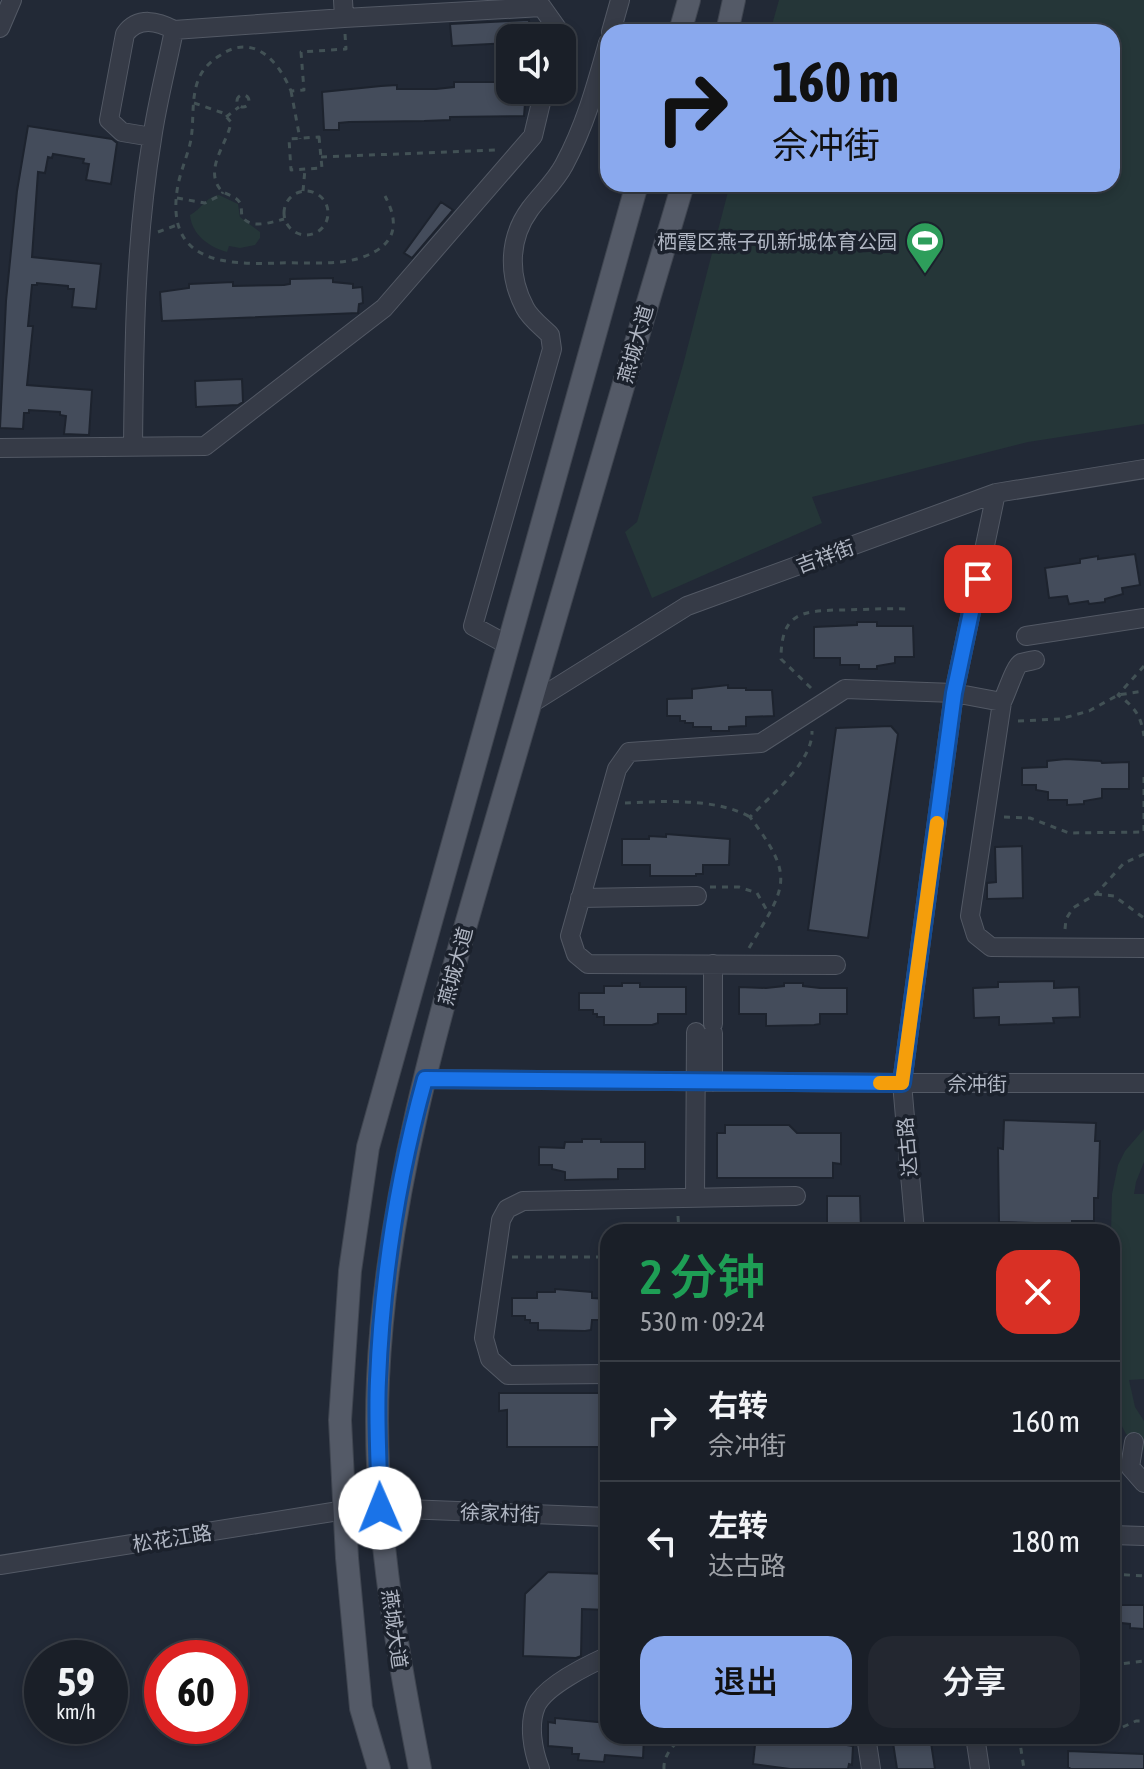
<!DOCTYPE html>
<html lang="zh">
<head>
<meta charset="utf-8">
<style>
	body { margin:0; font-family:"Asap Condensed","Noto Sans SC",sans-serif; background:#232730; color:#f1f3f6; height:100vh; display:flex; flex-direction:column; font-size:30px; white-space:nowrap }
	* { box-sizing:border-box; margin:0 }
	p { font-size:26px; color:#9fa2a8 }
	.icon { flex:none; width:44px; height:44px; fill:none; stroke:currentColor; stroke-width:2; stroke-linecap:round; stroke-linejoin:round }
	.map { position:relative; flex:1; overflow:hidden }
	.side { position:absolute; left:600px; top:1224px; width:520px; height:520px; display:flex; flex-direction:column; background:#1a1f28; border-radius:24px; box-shadow:0 4px 12px #0003,0 0 0 2px #383d45 }
	.side>* { flex:none }
	.banner { position:absolute; left:600px; top:24px; width:520px; height:168px; border-radius:24px; box-shadow:0 4px 12px #0003,0 0 0 2px #383d45; background:#8aa9ee; color:#111; overflow:hidden }
	.buttons { position:absolute; left:496px; top:24px; display:grid; gap:16px }
	.buttons a { display:grid; place-items:center; width:80px; height:80px; border-radius:16px; background:#1a1f28; box-shadow:0 4px 12px #0003,0 0 0 2px #383d45; font-size:40px }
	.speed { position:absolute; left:24px; top:1640px; display:flex; gap:16px; font-size:40px; font-weight:700; text-align:center }
	.speed>* { display:grid; place-content:center; width:104px; height:104px; border-radius:50%; background:#1a1f28; box-shadow:0 4px 12px #0003,0 0 0 2px #383d45; line-height:1 }
	.speed small { font-size:20px; font-weight:400 }
	.speed .limit { border:12px solid #d22; background:#fff; color:#111 }
	.pin { position:absolute; display:grid; place-items:center; width:68px; height:68px; color:#fff; margin:-34px; border-radius:16px; box-shadow:0 4px 12px #0006 }
	.me { position:absolute; width:88px; margin:-44px; rotate:359deg; stroke-linejoin:round; filter:drop-shadow(0 0 6px #0008) }
	.turn { display:flex; align-items:center; gap:28px; height:168px; padding:0 40px; font-size:36px }
	.turn .icon { width:104px; height:104px; stroke-width:2.5 }
	.turn b { display:block; font-size:56px; line-height:68px }
	.round { display:grid; place-items:center; flex:none; width:84px; height:84px; border-radius:24px; background:#232730 }
	.headline { display:flex; align-items:center; justify-content:space-between; height:136px; padding:0 40px }
	h1 { font-size:48px; font-weight:600; line-height:60px; color:#1e9e55 }
	.primary-button { display:flex; gap:16px; margin-top:auto; padding:16px 40px }
	.primary-button a { flex:1; height:92px; border-radius:24px; background:#8aa9ee; color:#111; font-size:32px; font-weight:600; line-height:92px; text-align:center }
	.primary-button a+a { background:#232730; color:#f1f3f6 }
	ul { padding:0; list-style:none }
	li { display:flex; align-items:center; gap:24px; height:120px; padding:0 40px; border-top:2px solid #383d45 }
	li div { flex:1 }
	li b { display:block; font-size:30px }
	li em { font-style:normal }
	.map>svg:first-child { display:block }
	.green { fill:#253638 }
	.building { fill:#444c5b; stroke:#1d232e; stroke-width:2 }
	.lines { fill:none; stroke-linecap:round; stroke-linejoin:round }
	.minor-casing { stroke:#535965; stroke-width:20 }
	.major-casing { stroke:#3f4550; stroke-width:24 }
	.path { stroke:#425155; stroke-width:3; stroke-dasharray:6 6; stroke-linecap:butt }
	.minor { stroke:#363b47; stroke-width:18 }
	.major { stroke:#545a67; stroke-width:22 }
	.route-casing { stroke:#114b97; stroke-width:20 }
	.route { stroke:#1a73e8; stroke-width:14 }
	.slow { stroke:#f59e0b; stroke-width:14 }
	.labels { text-anchor:middle; dominant-baseline:central; stroke-width:7; stroke-linejoin:round; paint-order:stroke }
	.poi-label { font-size:20px; fill:#b0b6c3; stroke:#1b212c; text-anchor:end }
	.street-label { font-size:20px; fill:#b0b6c3; stroke:#1b212c }
</style>
</head>
<body>
<div class="map">
<svg width="1144" height="1769" viewBox="0 0 1144 1769">
	<rect width="100%" height="100%" fill="#222936"/>
	<path class="green" d="M 779,0 L 1144,0 L 1144,424 L 1028,442 L 812,497 L 822,523 L 652,598 L 625,532 L 637,522 L 683,365 L 730,184 L 1112,184 L 1112,32 L 770,32 Z
		M 219,195 L 238,204 L 240,217 L 260,232 L 260,238 L 255,245 L 240,248 L 229,246 L 227,252 C 209,247 192,235 190,215 C 202,209 205,197 219,195 Z
		M 1144,1129 L 1144,1162 L 1136,1182 L 1134,1194 L 1144,1194 L 1144,1379 L 1129,1380 L 1135,1407 L 1144,1421 L 1144,1450 L 1126,1434 L 1112,1407 L 1111,1232 L 1112,1194 L 1118,1165 L 1125,1151 Z"/>
	<path class="building" d="M 529,20 L 530,38 L 510,38 L 510,43 L 452,46 L 450,24 Z
		M 454,82 L 498,82 L 498,85 L 504,84 L 504,87 L 510,87 L 510,90 L 526,91 L 524,116 L 450,117 L 450,120 L 424,121 L 349,122 L 339,123 L 339,130 L 324,130 L 322,92 L 381,86 L 397,85 L 397,89 L 436,89 L 454,87 Z
		M 28,126 L 112,139 L 117,143 L 111,184 L 86,180 L 89,164 L 83,163 L 84,159 L 53,154 L 52,158 L 48,157 L 45,173 L 38,172 L 32,257 L 101,264 L 96,309 L 72,307 L 74,289 L 68,289 L 68,286 L 37,283 L 37,285 L 32,285 L 28,326 L 33,326 L 27,385 L 92,390 L 89,435 L 64,434 L 66,416 L 60,415 L 60,412 L 29,410 L 29,413 L 24,413 L 23,429 L 0,428 L 6,301 L 17,191 Z
		M 441,202 L 453,210 L 412,258 L 404,253 Z
		M 333,278 L 333,282 L 353,284 L 353,288 L 362,287 L 363,303 L 359,304 L 358,313 L 162,321 L 160,292 L 189,288 L 189,284 L 233,282 L 233,286 L 284,285 L 290,284 L 290,279 Z
		M 242,379 L 243,402 L 238,405 L 196,407 L 195,381 Z
		M 1135,554 L 1140,585 L 1122,588 L 1123,594 L 1105,599 L 1105,602 L 1089,604 L 1088,601 L 1069,604 L 1067,596 L 1049,598 L 1045,568 L 1080,563 L 1080,559 L 1098,556 L 1098,559 Z
		M 857,622 L 877,622 L 877,626 L 913,626 L 914,657 L 895,657 L 895,663 L 877,666 L 877,669 L 859,669 L 859,665 L 840,665 L 840,658 L 814,658 L 814,627 L 857,625 Z
		M 728,685 L 728,688 L 746,688 L 746,690 L 772,690 L 774,716 L 746,717 L 746,726 L 729,727 L 729,731 L 711,731 L 711,727 L 693,727 L 693,723 L 685,723 L 685,721 L 680,721 L 680,716 L 667,716 L 667,699 L 692,698 L 692,689 Z
		M 891,726 L 898,734 L 868,938 L 808,930 L 836,728 Z
		M 1066,759 L 1101,761 L 1102,763 L 1129,762 L 1129,789 L 1102,789 L 1102,798 L 1084,801 L 1084,804 L 1067,805 L 1067,800 L 1048,800 L 1048,792 L 1036,790 L 1036,785 L 1022,785 L 1022,768 L 1047,767 L 1047,761 Z
		M 666,834 L 730,839 L 729,865 L 703,865 L 703,874 L 696,874 L 696,876 L 650,876 L 650,865 L 622,865 L 622,839 L 649,839 L 649,836 L 666,837 Z
		M 1022,846 L 1023,898 L 987,899 L 987,883 L 996,882 L 995,847 Z
		M 1054,981 L 1054,988 L 1079,987 L 1080,1017 L 1053,1018 L 1054,1023 L 999,1025 L 999,1017 L 974,1018 L 973,988 L 998,987 L 998,982 Z
		M 622,983 L 640,983 L 640,987 L 686,987 L 686,1014 L 658,1014 L 658,1023 L 652,1025 L 604,1025 L 604,1017 L 597,1017 L 597,1014 L 593,1014 L 593,1010 L 579,1010 L 579,993 L 604,993 L 604,986 L 622,986 Z
		M 784,983 L 803,983 L 803,986 L 820,988 L 847,988 L 847,1014 L 820,1014 L 820,1024 L 814,1025 L 766,1026 L 766,1014 L 739,1014 L 739,987 L 766,988 L 784,986 Z
		M 1004,1120 L 1096,1123 L 1095,1141 L 1100,1141 L 1098,1198 L 1094,1198 L 1094,1221 L 1072,1221 L 1072,1224 L 999,1222 L 998,1148 L 1003,1149 Z
		M 725,1125 L 789,1125 L 797,1133 L 841,1133 L 841,1164 L 833,1163 L 833,1178 L 717,1178 L 717,1133 L 725,1133 Z
		M 582,1139 L 601,1139 L 601,1142 L 645,1142 L 645,1169 L 618,1169 L 618,1179 L 565,1180 L 565,1172 L 552,1169 L 552,1165 L 539,1165 L 539,1147 L 564,1148 L 565,1142 L 582,1142 Z
		M 827,1196 L 860,1196 L 861,1232 L 827,1232 Z
		M 555,1289 L 592,1292 L 592,1298 L 608,1299 L 608,1320 L 592,1320 L 591,1330 L 585,1331 L 538,1330 L 538,1323 L 530,1323 L 530,1320 L 525,1320 L 525,1316 L 512,1316 L 512,1298 L 537,1298 L 537,1292 L 555,1292 Z
		M 499,1393 L 608,1393 L 608,1447 L 507,1447 L 507,1410 L 499,1411 Z
		M 548,1572 L 608,1574 L 608,1610 L 582,1609 L 581,1656 L 576,1658 L 523,1656 L 525,1594 Z
		M 1112,1605 L 1144,1605 L 1144,1629 L 1130,1628 L 1130,1624 L 1112,1622 Z
		M 555,1718 L 608,1723 L 608,1736 L 644,1736 L 643,1758 L 605,1755 L 604,1762 L 578,1760 L 579,1754 L 572,1754 L 572,1748 L 548,1746 L 548,1722 L 555,1723 Z
		M 756,1736 L 819,1736 L 827,1737 L 827,1740 L 846,1741 L 846,1745 L 853,1746 L 852,1765 L 849,1764 L 848,1769 L 790,1769 L 753,1764 Z
		M 892,1736 L 930,1736 L 935,1769 L 897,1769 Z
		M 1068,1751 L 1144,1754 L 1144,1769 L 1071,1769 L 1068,1767 Z"/>
	<g class="lines">
		<g class="minor-casing">
			<path id="minor" d="M 344,18 L 542,7 L 559,31 L 557,38
				M 0,28 L 12,0
				M 611,32 L 620,0
				M 152,137 L 122,132 L 109,120 L 125,34 C 138,16 158,21 174,30
				M 133,447 C 134,344 135,241 152,139 C 157,103 167,66 174,30 L 344,18 L 343,0
				M 0,448 L 205,446 L 384,308 L 533,136 L 544,90
				M 1026,636 L 1144,618
				M 506,644 L 473,626 L 552,349 L 550,335 C 542,327 530,318 525,308 C 508,276 508,239 530,209 C 541,194 555,182 564,165 C 585,126 596,86 608,43
				M 1002,702 L 970,916 L 976,935 L 991,947 L 1144,948
				M 530,704 L 687,606 L 996,493 L 1144,469
				M 580,898 L 697,896
				M 836,965 L 588,964 L 576,954 L 570,936 L 617,769 L 629,752 L 761,743 L 845,689 L 954,693 L 1002,702 C 1006,695 1015,666 1021,663 C 1021,663 1034,660 1035,660
				M 713,1024 L 713,964
				M 425,1079 L 902,1083 L 1144,1083
				M 713,1082 L 713,1033
				M 695,1198 L 696,1032
				M 915,1232 L 902,1083 L 954,693 L 996,493
				M 608,1374 L 508,1375 L 490,1359 L 484,1338 L 501,1220 L 507,1209 L 523,1201 L 796,1196
				M 1134,1442 L 1130,1467 L 1144,1483
				M 1112,1535 L 1144,1536
				M 0,1565 L 345,1510 L 380,1508 L 608,1517
				M 866,1736 L 871,1769
				M 975,1736 L 980,1769
				M 540,1769 C 533,1751 528,1725 536,1706 C 545,1686 588,1665 608,1656"/>
		</g>
		<g class="major-casing">
			<path id="major" d="M 680,32 L 689,0
				M 727,32 L 734,0
				M 379,1769 L 361,1708 L 347,1558 L 340,1420 L 350,1271 L 368,1147 L 637,184
				M 420,1769 C 395,1641 372,1511 378,1379 C 387,1180 448,987 503,797 C 563,592 622,388 683,184"/>
		</g>
		<path class="path" d="M 345,34 L 346,49 L 301,52 L 304,90 L 291,91 C 278,60 253,32 219,56 C 210,62 203,69 199,78 C 190,99 195,123 190,144 C 186,160 179,175 177,191 C 167,262 224,265 278,263 C 305,262 338,266 363,257 C 396,245 400,224 385,196
			M 291,91 L 300,139
			M237 101a6 6 0 1 1 12 0a6 6 0 1 1-12 0Z
			M 194,103 L 223,113 L 231,122 C 228,143 204,168 220,189 C 226,196 236,195 240,203 C 242,207 241,212 242,216 C 249,230 273,222 284,219
			M 226,117 L 239,107
			M 319,137 L 322,168 L 291,170 L 289,139 Z
			M 321,157 L 497,150
			M284 213a22 22 0 1 1 44 0a22 22 0 1 1-44 0Z
			M 303,191 L 305,169
			M 177,198 L 205,203 L 221,195 L 223,192
			M 158,232 L 177,225
			M 1144,666 L 1118,695 C 1135,707 1141,716 1144,736
			M 811,688 L 781,659 C 781,615 799,611 837,610 C 860,610 883,608 907,609
			M 1018,721 L 1060,719 L 1089,711 L 1118,695 L 1144,691
			M 625,803 C 664,801 716,798 750,817
			M 1004,817 L 1030,818 L 1069,833 L 1144,832
			M 1144,831 L 1144,775
			M 710,887 L 739,887 L 757,893 L 769,914
			M 1096,894 L 1114,896 L 1144,918
			M 1065,929 L 1066,919 L 1073,908 L 1096,894 L 1124,863 L 1144,854
			M 749,948 C 786,886 796,878 750,817 C 770,796 813,762 812,731
			M 678,1216 L 679,1232
			M 512,1257 L 608,1257
			M 1112,1574 L 1144,1576
			M 1112,1665 L 1144,1661
			M 1112,1732 L 1136,1721 L 1144,1721
			M 1019,1736 L 1024,1769
			M 664,1769 C 663,1755 675,1741 688,1736"/>
		<use href="#minor" class="minor"/>
		<use href="#major" class="major"/>
	</g>
	<g class="lines">
		<g class="route-casing">
			<path id="route" d="M 380,1508 C 379,1466 376,1422 378,1380 C 382,1279 398,1176 425,1079 L 902,1083 L 954,693 L 978,579"/>
		</g>
		<use href="#route" class="route"/>
		<path class="slow" d="M 880,1083 L 902,1083 L 937,823"/>
	</g>
	<defs>
		<g id="stadium-pin" transform="scale(2)"><path d="M0 17L-7.5 6A9.5 9.5 0 1 1 7.5 6Z" fill="#2e9e5b" stroke="#1b212c"/><path d="M0-5a6.5 5 0 1 0 0 10a6.5 5 0 1 0 0-10ZM-3.5-1.8h7v3.6h-7Z" fill="#fff"/></g>
	</defs>
	<g fill-rule="evenodd">
		<use href="#stadium-pin" x="925" y="241"/>
	</g>
	<g class="labels">
		<g class="poi-label">
			<text x="897" y="241">栖霞区燕子矶新城体育公园</text>
		</g>
		<g class="street-label">
			<text transform="translate(635 344) rotate(-74)">燕城大道</text>
			<text transform="translate(825 556) rotate(-20)">吉祥街</text>
			<text transform="translate(455 966) rotate(-75)">燕城大道</text>
			<text x="977" y="1083">佘冲街</text>
			<text transform="translate(907 1147) rotate(-95)">达古路</text>
			<text transform="translate(500 1513) rotate(2)">徐家村街</text>
			<text transform="translate(172 1538) rotate(-9)">松花江路</text>
			<text transform="translate(395 1629) rotate(82)">燕城大道</text>
		</g>
	</g>
</svg>
<div class="buttons">
<a><svg class="icon" aria-label="sound" viewBox="0 0 24 24"><path d="M4 9h4l5-4v14l-5-4H4zM17 9q2 3 0 6"/></svg></a>
</div>
<div class="speed"><div>59<small>km/h</small></div><div class="limit">60</div></div>
<div class="pin" style="left:978px;top:579px;background:#d93025"><svg class="icon" aria-label="arrive" viewBox="0 0 24 24"><path d="M6 21V4h12l-3 4 3 4H6"/></svg></div>
<svg class="me" style="left:380px;top:1508px" viewBox="-20 -20 40 40"><circle r="19" fill="#fff"/><path d="M0-13L10 11 0 6-10 11z" fill="#1a73e8"/></svg>
<div class="banner">
<div class="turn"><svg class="icon" aria-label="right" viewBox="0 0 24 24"><path d="M7 20v-9h11M14 6l5 5-5 5"/></svg><div><b>160 m</b>佘冲街</div></div>
</div>
<section class="side">
<div class="headline"><div><h1>2 分钟</h1><p>530 m · 09:24</p></div><a class="round" style="background:#d93025;color:#fff"><svg class="icon" aria-label="close" viewBox="0 0 24 24"><path d="M6 6l12 12M18 6L6 18"/></svg></a></div>
<ul>
<li><svg class="icon" aria-label="right" viewBox="0 0 24 24"><path d="M7 20v-9h11M14 6l5 5-5 5"/></svg><div><b>右转</b><p>佘冲街</p></div><em>160 m</em></li>
<li><svg class="icon" aria-label="left" viewBox="0 0 24 24"><path d="M17 20v-9H6M10 6l-5 5 5 5"/></svg><div><b>左转</b><p>达古路</p></div><em>180 m</em></li>
</ul>
<div class="primary-button"><a>退出</a><a>分享</a></div>
</section>
</div>
</body>
</html>
